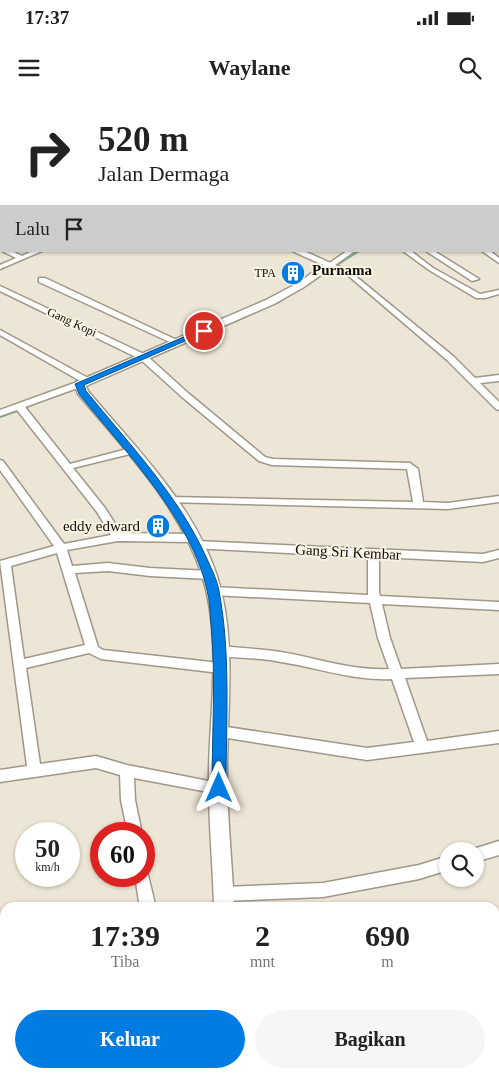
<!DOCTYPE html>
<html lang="id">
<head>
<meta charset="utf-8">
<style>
	body { margin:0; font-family:Georgia,serif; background:#f6f6f6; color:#222; height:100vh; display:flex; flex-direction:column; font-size:19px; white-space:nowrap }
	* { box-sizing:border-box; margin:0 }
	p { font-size:16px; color:#767676 }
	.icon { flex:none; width:28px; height:28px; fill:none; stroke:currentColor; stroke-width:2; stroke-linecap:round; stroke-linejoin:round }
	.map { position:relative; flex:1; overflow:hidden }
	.drawer { position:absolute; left:0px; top:802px; width:500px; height:176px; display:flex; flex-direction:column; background:#fff; border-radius:15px 15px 0 0; box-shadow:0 1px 4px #0004 }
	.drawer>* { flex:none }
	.hud { position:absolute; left:0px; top:0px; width:500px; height:152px; box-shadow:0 1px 4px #0004; background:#fff; color:#222; overflow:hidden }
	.controls { position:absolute; left:439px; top:742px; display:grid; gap:10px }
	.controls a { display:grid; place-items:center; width:45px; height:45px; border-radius:50%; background:#fff; box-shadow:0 1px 4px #0004; font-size:25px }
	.speed { position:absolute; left:15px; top:722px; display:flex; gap:10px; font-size:25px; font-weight:700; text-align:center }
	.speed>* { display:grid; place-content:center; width:65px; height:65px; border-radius:50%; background:#fff; box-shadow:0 1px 4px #0004; line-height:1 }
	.speed small { font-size:12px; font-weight:400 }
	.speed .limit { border:8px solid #d22; background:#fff; color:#111 }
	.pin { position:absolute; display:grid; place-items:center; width:42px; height:42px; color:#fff; margin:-21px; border:2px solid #fff; border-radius:50%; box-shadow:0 1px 5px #0007 }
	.me { position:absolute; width:55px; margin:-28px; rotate:0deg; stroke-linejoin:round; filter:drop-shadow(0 0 4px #0008) }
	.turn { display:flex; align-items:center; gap:18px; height:105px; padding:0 15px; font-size:22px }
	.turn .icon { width:65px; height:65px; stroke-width:2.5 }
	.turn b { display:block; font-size:35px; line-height:42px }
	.then { display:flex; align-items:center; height:48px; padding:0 15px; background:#0003; gap:10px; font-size:19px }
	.eta { display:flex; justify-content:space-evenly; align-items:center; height:85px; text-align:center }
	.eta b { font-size:30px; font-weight:700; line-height:35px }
	.primary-button { display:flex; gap:10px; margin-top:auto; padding:10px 15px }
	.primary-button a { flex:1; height:58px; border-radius:30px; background:#007ce3; color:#fff; font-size:20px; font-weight:700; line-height:58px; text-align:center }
	.primary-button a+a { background:#f6f6f6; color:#222 }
	.status { display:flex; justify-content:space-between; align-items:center; height:35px; padding:0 25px; background:#fff; direction:ltr }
	.status svg { height:14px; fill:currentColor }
	header { display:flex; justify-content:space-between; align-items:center; height:65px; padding:0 15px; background:#fff; font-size:22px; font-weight:700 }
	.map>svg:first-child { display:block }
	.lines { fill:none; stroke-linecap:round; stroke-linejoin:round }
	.stream { stroke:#6aba82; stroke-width:2 }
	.minor-casing { stroke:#9f9889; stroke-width:3 }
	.major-casing { stroke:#9f9889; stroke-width:3 }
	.minor { fill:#fff; fill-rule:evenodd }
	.major { fill:#fff; fill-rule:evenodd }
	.route { fill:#007ce3; stroke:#005194 }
	.labels { text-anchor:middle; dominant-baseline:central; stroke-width:4; stroke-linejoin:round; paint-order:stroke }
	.far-poi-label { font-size:12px; fill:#0e0c07; stroke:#faf2e2; text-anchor:end }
	.far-street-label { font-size:12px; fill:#0e0c07; stroke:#faf2e2 }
	.far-quarter-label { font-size:15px; font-weight:bold; fill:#0e0c07; stroke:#faf2e2 }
	.poi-label { font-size:15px; fill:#0e0c07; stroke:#faf2e2; text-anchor:end }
	.street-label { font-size:15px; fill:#0e0c07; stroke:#faf2e2 }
</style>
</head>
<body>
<div class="status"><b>17:37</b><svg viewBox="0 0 49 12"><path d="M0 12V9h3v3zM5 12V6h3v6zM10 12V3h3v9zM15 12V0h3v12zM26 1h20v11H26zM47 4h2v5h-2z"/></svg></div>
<header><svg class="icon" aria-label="menu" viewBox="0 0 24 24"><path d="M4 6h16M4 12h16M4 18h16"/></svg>Waylane<svg class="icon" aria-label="search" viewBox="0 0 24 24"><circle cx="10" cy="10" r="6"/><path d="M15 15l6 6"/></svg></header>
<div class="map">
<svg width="499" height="978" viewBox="0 0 499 978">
	<rect width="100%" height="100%" fill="#ede5d5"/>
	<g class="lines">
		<path class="stream" d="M 334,167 L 359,151
			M 151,258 L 279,202 L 328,171
			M 27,307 L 48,298
			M 0,317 L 17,311"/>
		<g class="minor-casing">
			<path id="minor" d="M 415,0 L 421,0 L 421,1 L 416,1 Z
				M 1,29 L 1,33 L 0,34 L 0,30 Z
				M 0,40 L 1,40 L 1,44 L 0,44 Z
				M 1,66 L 1,70 L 0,71 L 0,67 Z
				M 0,107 L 1,107 L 1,111 L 0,111 Z
				M 2,151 L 12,151 L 22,156 L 32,151 L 42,151 L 0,169 L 0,165 L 16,158 Z
				M 347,151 L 355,151 L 335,165 L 348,170 L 453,256 L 475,278 L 499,275 L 499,281 L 480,283 L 499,302 L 499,310 L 496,309 L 447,260 L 344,172 L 328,166 L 328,164 Z
				M 403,151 L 411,151 L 433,168 L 480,194 L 499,190 L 499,194 L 485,198 L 476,198 L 429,170 Z
				M 426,151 L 434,151 L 479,179 L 472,181 Z
				M 482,151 L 490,151 L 499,158 L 499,163 Z
				M 39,178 L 45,178 L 181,242 L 174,244 L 39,182 Z
				M 0,186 L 146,255 L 188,293 L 265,357 L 273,359 L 410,363 L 418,369 L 423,402 L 448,403 L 499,396 L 499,402 L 448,409 L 166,402 L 165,400 L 166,398 L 170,397 L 413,402 L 407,369 L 272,365 L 259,361 L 182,297 L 140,259 L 0,191 Z
				M 0,230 L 88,278 L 89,280 L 85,283 L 82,282 L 0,235 Z
				M 80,281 L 84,284 L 83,286 L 25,307 L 70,364 L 131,348 L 134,349 L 134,353 L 73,368 L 105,408 L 121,433 L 192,434 L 197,438 L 192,442 L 118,441 L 67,450 L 72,466 L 108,463 L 150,468 L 209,471 L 215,475 L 209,479 L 150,476 L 108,471 L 75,473 L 98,547 L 103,550 L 220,563 L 224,565 L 226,568 L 224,571 L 220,573 L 101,559 L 89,553 L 26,568 L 40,664 L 96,656 L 127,665 L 224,684 L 226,688 L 224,692 L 219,694 L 134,678 L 135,700 L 142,734 L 128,734 L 121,700 L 120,675 L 96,668 L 0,682 L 0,670 L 27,666 L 0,461 L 54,446 L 0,370 L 0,360 L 3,361 L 64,444 L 111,435 L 97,412 L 17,310 L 0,316 L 0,310 ZM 57,453 L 85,545 L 24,559 L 11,466 Z
				M 196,441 L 483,454 L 499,450 L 499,458 L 483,462 L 379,457 L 379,492 L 380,496 L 499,502 L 499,510 L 382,504 L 390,538 L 401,569 L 499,564 L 499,574 L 405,578 L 427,641 L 499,631 L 499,643 L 367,660 L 215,636 L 213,632 L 215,628 L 220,626 L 367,648 L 414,642 L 392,579 C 354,581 319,568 281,562 C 261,558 240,558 219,556 L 215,554 L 213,551 L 215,548 L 219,546 C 240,548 261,549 281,552 C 317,558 352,571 389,569 L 378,538 L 370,503 L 213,495 L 207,491 L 213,487 L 368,495 L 368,457 L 192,448 L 191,445 Z
				M 499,741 L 499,755 L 475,762 L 475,751 L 470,750 Z
				M 448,756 L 448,770 L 419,779 L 323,797 L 224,801 L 219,799 L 216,794 L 219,789 L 224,787 L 323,783 L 419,765 Z
				M 144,769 L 147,771 L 156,808 L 140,808 L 135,776 L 144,776 Z
				M 0,851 L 5,853 L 5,918 L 0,916 Z
				M 5,967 L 5,974 L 19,974 L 19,978 L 1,978 Z
				M 84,974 L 113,974 L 111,978 L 82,978 Z
				M 168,974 L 186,974 L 187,978 L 169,978 Z"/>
		</g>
		<g class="major-casing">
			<path id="major" d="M 292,151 L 304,151 L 335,165 L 304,187 L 274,204 L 86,286 L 88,291 C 135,347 194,405 217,476 C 237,539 227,607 227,672 C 227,717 232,762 234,808 L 214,808 C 213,762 208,717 209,671 C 210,607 222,537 202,475 C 179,405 124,349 78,294 L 74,284 L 76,282 L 266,200 L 298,183 L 323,165 Z
				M 218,974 L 242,974 L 243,978 L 219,978 Z"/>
		</g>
		<use href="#minor" class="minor"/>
		<use href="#major" class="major"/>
	</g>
	<path class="route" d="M 202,229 L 208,231 L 84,285 L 86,291 C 130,345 179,396 207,459 C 212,470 217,480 219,491 C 231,554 226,624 226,688 L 224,692 L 219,694 L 214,692 L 212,688 C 212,633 216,578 211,524 C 210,513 210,501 207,490 C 192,420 123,349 79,294 L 75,284 Z"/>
	<defs>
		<g id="building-disc" transform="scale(1.25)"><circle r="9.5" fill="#007ce3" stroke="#faf2e2"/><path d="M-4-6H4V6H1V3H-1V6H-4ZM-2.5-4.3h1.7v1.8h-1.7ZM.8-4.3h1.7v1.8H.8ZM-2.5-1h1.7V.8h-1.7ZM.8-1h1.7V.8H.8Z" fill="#fff"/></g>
	</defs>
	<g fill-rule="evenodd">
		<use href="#building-disc" x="293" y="173"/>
		<use href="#building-disc" x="158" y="426"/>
	</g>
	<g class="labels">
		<g class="far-poi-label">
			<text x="276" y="173">TPA</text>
		</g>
		<g class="far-street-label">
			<text transform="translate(72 222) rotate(25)">Gang Kopi</text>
		</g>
		<g class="far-quarter-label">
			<text x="342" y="170">Purnama</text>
		</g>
		<g class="poi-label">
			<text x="140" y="426">eddy edward</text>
		</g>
		<g class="street-label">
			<text transform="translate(348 452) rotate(3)">Gang Sri Kembar</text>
		</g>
	</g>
</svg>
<div class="controls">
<a><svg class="icon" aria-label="search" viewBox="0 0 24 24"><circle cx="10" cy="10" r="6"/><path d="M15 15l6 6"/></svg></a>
</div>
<div class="speed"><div>50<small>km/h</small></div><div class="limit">60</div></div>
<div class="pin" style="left:204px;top:231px;background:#d93025"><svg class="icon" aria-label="arrive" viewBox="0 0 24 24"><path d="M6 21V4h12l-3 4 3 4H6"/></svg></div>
<svg class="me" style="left:219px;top:688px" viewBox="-20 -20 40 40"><path d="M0-17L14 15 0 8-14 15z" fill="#007ce3" stroke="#fff" stroke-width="4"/></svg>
<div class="hud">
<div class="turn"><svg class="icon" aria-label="right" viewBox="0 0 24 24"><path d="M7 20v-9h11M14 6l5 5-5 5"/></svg><div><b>520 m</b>Jalan Dermaga</div></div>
<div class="then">Lalu<svg class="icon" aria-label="arrive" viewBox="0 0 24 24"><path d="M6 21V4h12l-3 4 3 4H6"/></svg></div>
</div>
<section class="drawer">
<div class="eta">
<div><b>17:39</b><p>Tiba</p></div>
<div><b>2</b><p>mnt</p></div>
<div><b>690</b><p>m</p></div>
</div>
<div class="primary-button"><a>Keluar</a><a>Bagikan</a></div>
</section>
</div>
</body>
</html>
